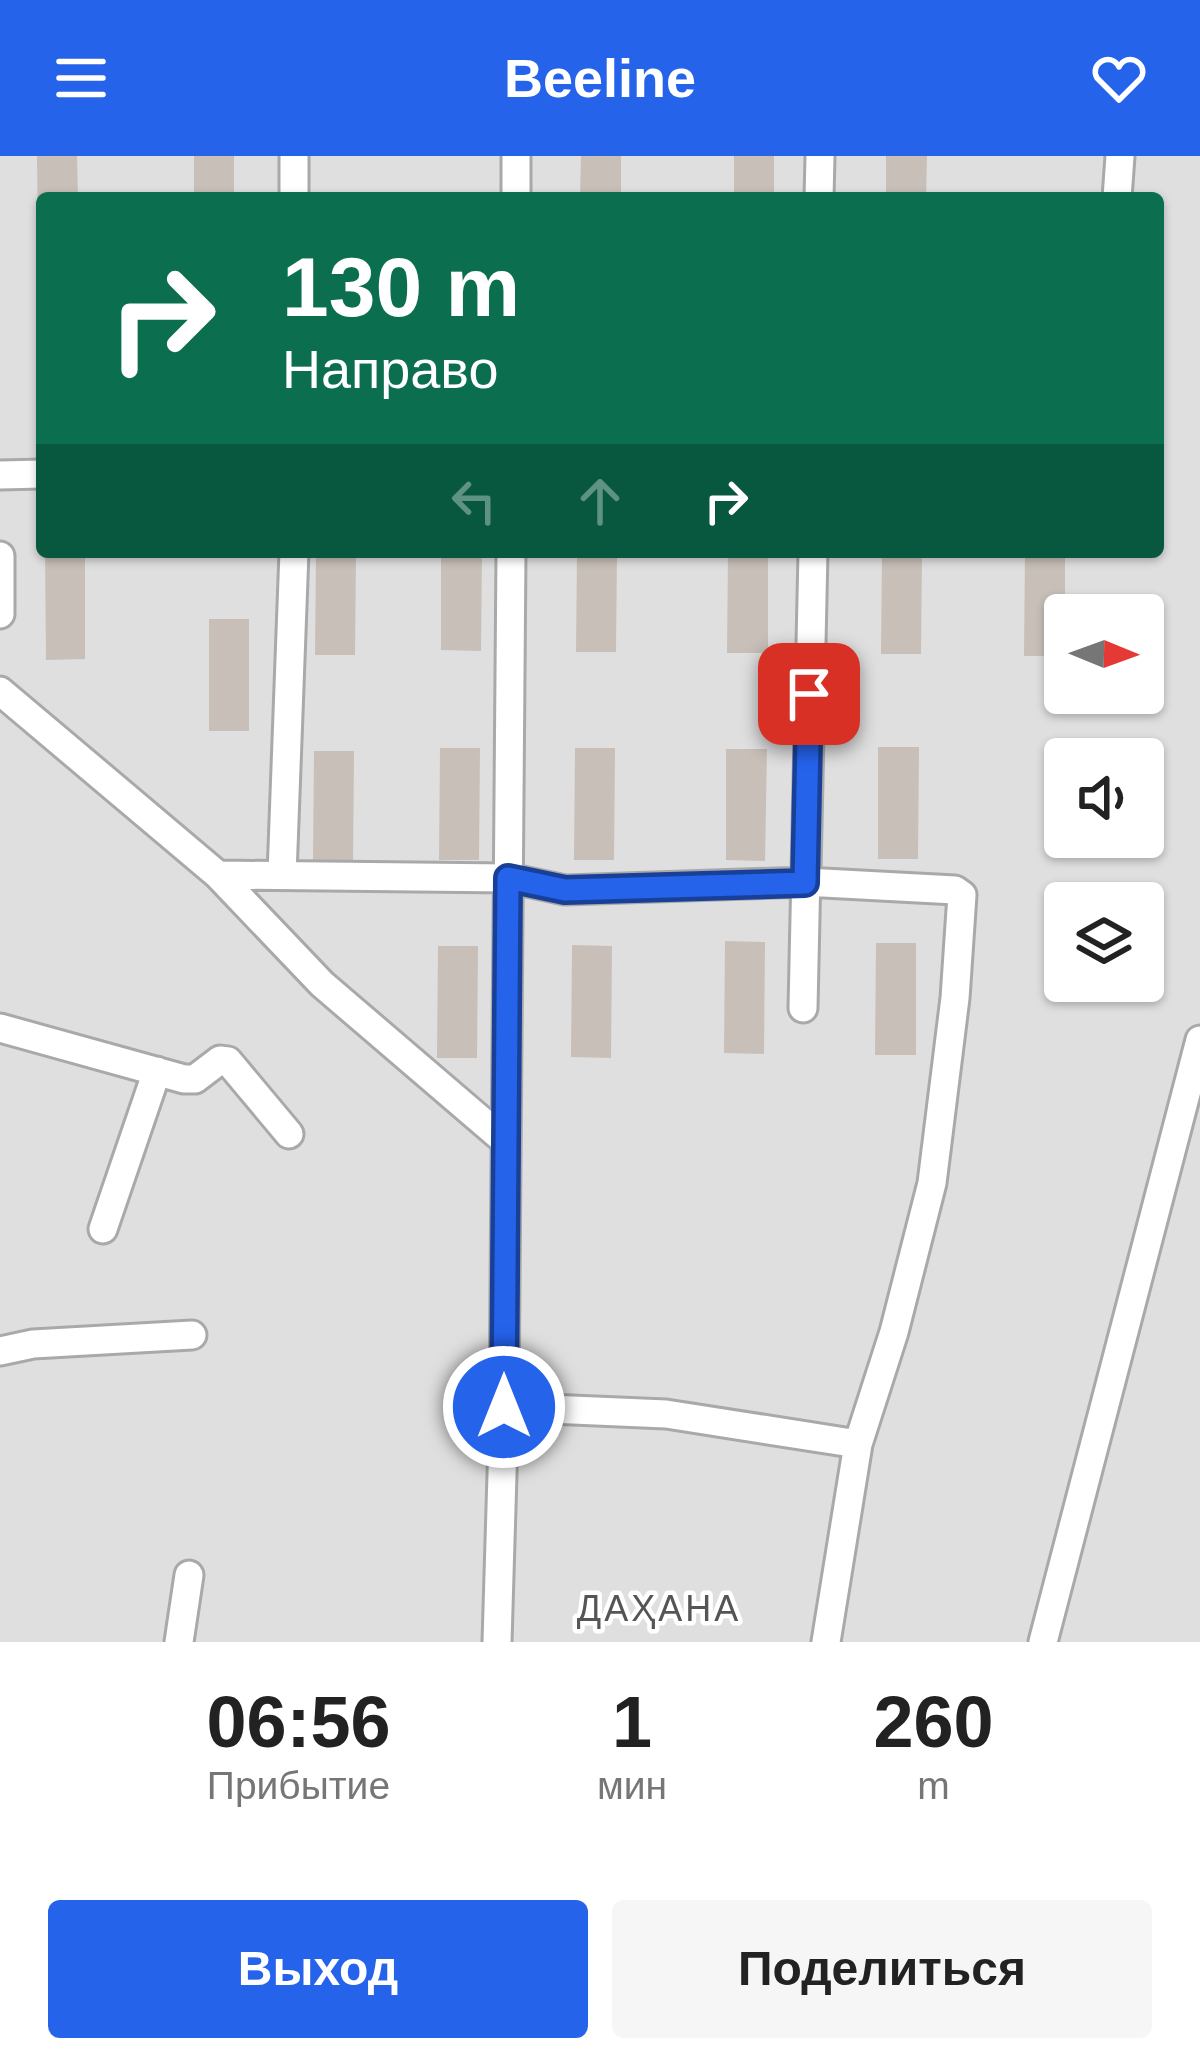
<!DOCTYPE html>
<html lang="ru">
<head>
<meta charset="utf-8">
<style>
	body { margin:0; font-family:Helvetica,sans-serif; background:#f6f6f6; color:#222; height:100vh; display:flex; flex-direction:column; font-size:45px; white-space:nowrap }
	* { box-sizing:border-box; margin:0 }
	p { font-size:39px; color:#767676 }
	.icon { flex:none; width:66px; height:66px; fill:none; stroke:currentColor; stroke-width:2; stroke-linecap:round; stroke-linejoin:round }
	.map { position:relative; height:1486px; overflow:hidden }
	.panel { display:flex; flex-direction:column; background:#fff; flex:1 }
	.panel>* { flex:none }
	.guide { position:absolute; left:36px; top:36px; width:1128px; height:366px; border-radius:12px; box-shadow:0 3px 9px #0004; background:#0b6e4f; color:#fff; overflow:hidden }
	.needle { width:78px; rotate:91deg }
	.buttons { position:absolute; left:1044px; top:438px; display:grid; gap:24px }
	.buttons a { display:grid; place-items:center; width:120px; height:120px; border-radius:12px; background:#fff; box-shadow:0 3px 9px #0004; font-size:60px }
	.pin { position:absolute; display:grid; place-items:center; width:102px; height:102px; color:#fff; margin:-51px; border-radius:24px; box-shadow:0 6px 18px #0006 }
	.me { position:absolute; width:132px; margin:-66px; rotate:0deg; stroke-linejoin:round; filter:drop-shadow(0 0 9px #0008) }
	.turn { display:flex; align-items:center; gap:42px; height:252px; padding:0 48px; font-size:54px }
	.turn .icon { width:156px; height:156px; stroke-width:2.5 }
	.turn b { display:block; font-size:84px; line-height:102px }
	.lanes { display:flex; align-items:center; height:114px; padding:0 48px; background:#0003; justify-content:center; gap:60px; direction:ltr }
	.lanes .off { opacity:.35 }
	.eta { display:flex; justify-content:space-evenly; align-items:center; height:204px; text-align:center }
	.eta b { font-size:72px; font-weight:600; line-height:84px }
	.button { display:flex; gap:24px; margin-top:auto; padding:24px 48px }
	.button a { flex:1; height:138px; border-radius:12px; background:#2563eb; color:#fff; font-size:48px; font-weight:600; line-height:138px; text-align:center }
	.button a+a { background:#f6f6f6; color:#222 }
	header { display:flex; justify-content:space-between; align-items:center; height:156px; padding:0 48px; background:#2563eb; color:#fff; font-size:54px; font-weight:600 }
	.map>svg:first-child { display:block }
	.residential { fill:#e0dfdf; fill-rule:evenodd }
	.building { fill:#c7bfb8 }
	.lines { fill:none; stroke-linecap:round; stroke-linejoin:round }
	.street-casing { stroke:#a9a9a9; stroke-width:33 }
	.street { stroke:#fff; stroke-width:27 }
	.route-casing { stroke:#184099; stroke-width:30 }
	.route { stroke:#2563eb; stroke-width:21 }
	.labels { text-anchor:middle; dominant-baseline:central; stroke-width:9; stroke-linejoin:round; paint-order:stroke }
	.quarter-label { font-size:36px; letter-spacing:3px; fill:#555; stroke:#fff }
</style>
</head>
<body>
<header><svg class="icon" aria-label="menu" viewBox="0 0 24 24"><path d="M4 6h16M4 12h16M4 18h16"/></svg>Beeline<svg class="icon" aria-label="heart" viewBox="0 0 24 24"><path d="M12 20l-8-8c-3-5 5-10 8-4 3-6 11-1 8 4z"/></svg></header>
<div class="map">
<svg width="1200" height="1486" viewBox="0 0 1200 1486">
	<rect width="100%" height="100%" fill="#f2efe9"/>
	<path class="residential" d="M 0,0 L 1200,0 L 1200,1486 L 0,1486 ZM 42,42 L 1158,42 L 1158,396 L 42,396 ZM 1065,459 L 1143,459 L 1143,537 L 1065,537 ZM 1065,603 L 1143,603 L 1143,681 L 1065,681 ZM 1065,747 L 1143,747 L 1143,825 L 1065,825 Z"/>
	<path class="building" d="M 37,0 L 77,0 L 78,42 L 42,42 L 42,80 L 38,80 Z
		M 194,0 L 234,0 L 234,42 L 194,42 Z
		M 581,0 L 621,0 L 621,42 L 580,42 Z
		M 734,0 L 774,0 L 774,42 L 734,42 Z
		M 886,0 L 927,0 L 926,42 L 886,42 Z
		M 45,396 L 85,396 L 85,503 L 46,504 Z
		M 316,396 L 356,396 L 355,499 L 315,499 Z
		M 441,396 L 482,396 L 481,495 L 441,494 Z
		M 577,396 L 617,396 L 616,496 L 576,496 Z
		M 728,396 L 768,396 L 768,497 L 727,497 Z
		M 882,396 L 922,396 L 921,498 L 881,498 Z
		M 1025,396 L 1065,396 L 1065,500 L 1024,500 Z
		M 209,463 L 249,463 L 249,575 L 209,575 Z
		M 878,591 L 919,591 L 918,703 L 878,703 Z
		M 440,592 L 480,592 L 479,704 L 439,704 Z
		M 575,592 L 615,592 L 614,704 L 574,704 Z
		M 726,593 L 767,593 L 765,705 L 726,704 Z
		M 314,595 L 354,595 L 353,707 L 313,707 Z
		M 725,785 L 765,786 L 764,898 L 724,897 Z
		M 876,787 L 916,787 L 916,899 L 875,899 Z
		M 572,789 L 612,790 L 611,902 L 571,901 Z
		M 438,790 L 478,790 L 477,902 L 437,902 Z"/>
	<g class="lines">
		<g class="street-casing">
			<path id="street" d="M 294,0 L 294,42
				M 516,42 L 516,0
				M 819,42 L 820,0
				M 1117,42 L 1120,0
				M 0,319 L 42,318
				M 0,400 L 0,458
				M 0,535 L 218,719 L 508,722 L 565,734 L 805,726 L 955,734 L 962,739 L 955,842 L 932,1027 L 894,1176 L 858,1288
				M 218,719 L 322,828 L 504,984
				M 282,719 L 294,396
				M 803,852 L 813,396
				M 0,872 L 184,923 L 195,923 L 220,904 L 228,905 L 289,978
				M 103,1073 L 157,915
				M 0,1195 L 33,1188 L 192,1179
				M 504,1251 L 666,1258 L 858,1288 L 826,1486
				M 179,1486 L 189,1419
				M 497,1486 L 504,1251 L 511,396
				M 1043,1486 L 1200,884"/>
		</g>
		<use href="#street" class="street"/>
	</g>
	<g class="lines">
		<g class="route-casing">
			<path id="route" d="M 504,1251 L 508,722 L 565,734 L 805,727 L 809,538"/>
		</g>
		<use href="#route" class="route"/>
	</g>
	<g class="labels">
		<g class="quarter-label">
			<text x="659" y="1452">ДАҲАНА</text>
		</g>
	</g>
</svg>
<div class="buttons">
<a><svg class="needle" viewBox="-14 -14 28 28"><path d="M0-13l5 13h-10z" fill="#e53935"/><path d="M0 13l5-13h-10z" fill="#767676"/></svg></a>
<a><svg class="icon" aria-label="sound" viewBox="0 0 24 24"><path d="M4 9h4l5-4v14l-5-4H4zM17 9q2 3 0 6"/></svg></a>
<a><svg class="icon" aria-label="layers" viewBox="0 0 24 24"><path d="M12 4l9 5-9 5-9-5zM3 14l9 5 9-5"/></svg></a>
</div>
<div class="pin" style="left:809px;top:538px;background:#d93025"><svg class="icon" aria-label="arrive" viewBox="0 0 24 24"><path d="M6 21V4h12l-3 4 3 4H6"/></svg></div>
<svg class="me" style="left:504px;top:1251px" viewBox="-20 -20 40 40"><circle r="17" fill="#2563eb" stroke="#fff" stroke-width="3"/><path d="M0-11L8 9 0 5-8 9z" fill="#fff"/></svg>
<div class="guide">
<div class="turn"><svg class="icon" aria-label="right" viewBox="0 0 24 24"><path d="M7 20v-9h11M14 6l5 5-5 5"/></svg><div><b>130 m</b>Направо</div></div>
<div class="lanes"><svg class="icon off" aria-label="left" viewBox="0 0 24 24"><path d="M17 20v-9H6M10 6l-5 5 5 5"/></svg><svg class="icon off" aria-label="ahead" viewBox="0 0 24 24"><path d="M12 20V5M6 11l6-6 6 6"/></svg><svg class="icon" aria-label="right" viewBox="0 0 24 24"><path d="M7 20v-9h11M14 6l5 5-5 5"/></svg></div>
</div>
</div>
<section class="panel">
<div class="eta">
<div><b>06:56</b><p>Прибытие</p></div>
<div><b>1</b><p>мин</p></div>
<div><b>260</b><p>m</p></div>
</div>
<div class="button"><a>Выход</a><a>Поделиться</a></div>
</section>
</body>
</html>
